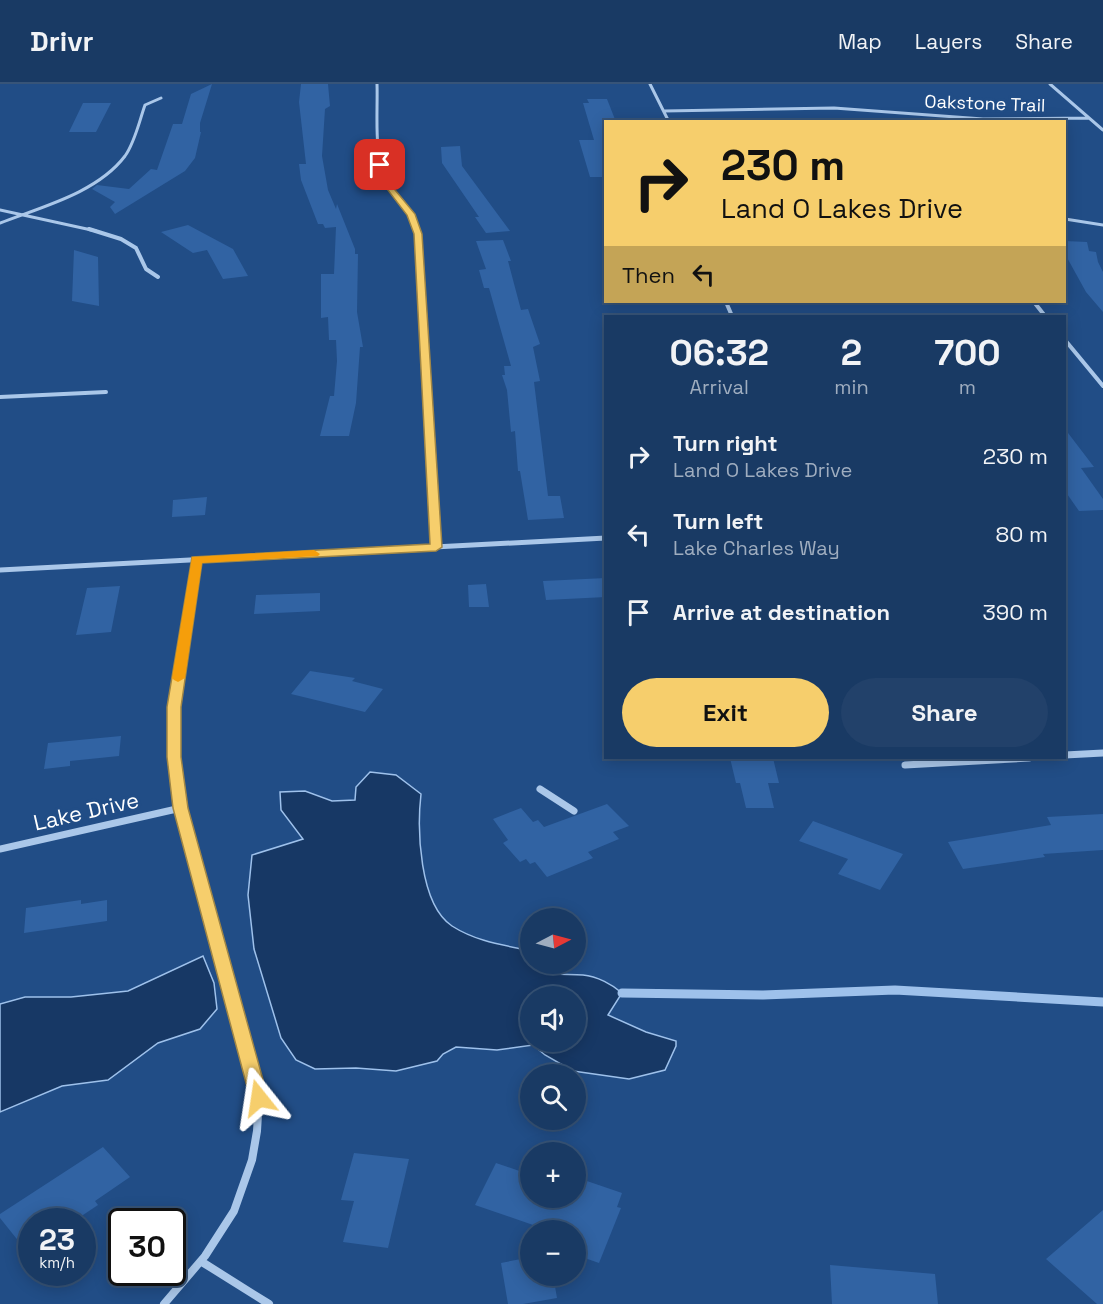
<!DOCTYPE html>
<html lang="en">
<head>
<meta charset="utf-8">
<style>
	body { margin:0; font-family:"Space Grotesk",sans-serif; background:#22416a; color:#f1f3f6; height:100vh; display:flex; flex-direction:column; font-size:22px; white-space:nowrap }
	* { box-sizing:border-box; margin:0 }
	p { font-size:20px; color:#9fadbf }
	.icon { flex:none; width:33px; height:33px; fill:none; stroke:currentColor; stroke-width:2; stroke-linecap:round; stroke-linejoin:round }
	.map { position:relative; flex:1; overflow:hidden }
	.side { position:absolute; left:604px; top:231px; width:462px; height:444px; display:flex; flex-direction:column; background:#193a64; border-radius:0px; box-shadow:0 3px 15px #0003,0 0 0 2px #375478 }
	.side>* { flex:none }
	.guide { position:absolute; left:604px; top:36px; width:462px; height:183px; border-radius:0px; box-shadow:0 3px 15px #0003,0 0 0 2px #375478; background:#f6ce6c; color:#111; overflow:hidden }
	.needle { width:39px; rotate:84deg }
	.buttons { position:absolute; left:520px; top:824px; display:grid; gap:12px }
	.buttons a { display:grid; place-items:center; width:66px; height:66px; border-radius:50%; background:#193a64; box-shadow:0 3px 15px #0003,0 0 0 2px #375478; font-size:30px }
	.speed { position:absolute; left:18px; top:1124px; display:flex; gap:12px; font-size:30px; font-weight:700; text-align:center }
	.speed>* { display:grid; place-content:center; width:78px; height:78px; border-radius:50%; background:#193a64; box-shadow:0 3px 15px #0003,0 0 0 2px #375478; line-height:1 }
	.speed small { font-size:15px; font-weight:400 }
	.speed .limit { border:3px solid #111; border-radius:9px; background:#fff; color:#111 }
	.pin { position:absolute; display:grid; place-items:center; width:51px; height:51px; color:#fff; margin:-26px; border-radius:12px; box-shadow:0 3px 9px #0006 }
	.me { position:absolute; width:66px; margin:-33px; rotate:345deg; stroke-linejoin:round; filter:drop-shadow(0 0 4px #0008) }
	.turn { display:flex; align-items:center; gap:21px; height:126px; padding:0 18px; font-size:27px }
	.turn .icon { width:78px; height:78px; stroke-width:2.5 }
	.turn b { display:block; font-size:42px; line-height:51px }
	.then { display:flex; align-items:center; height:57px; padding:0 18px; background:#0003; gap:12px; font-size:22px }
	.eta { display:flex; justify-content:space-evenly; align-items:center; height:102px; text-align:center }
	.eta b { font-size:36px; font-weight:800; line-height:42px }
	.cta { display:flex; gap:12px; margin-top:auto; padding:12px 18px }
	.cta a { flex:1; height:69px; border-radius:36px; background:#f6ce6c; color:#111; font-size:24px; font-weight:800; line-height:69px; text-align:center }
	.cta a+a { background:#22416a; color:#f1f3f6 }
	ul { padding:0; list-style:none }
	li { display:flex; align-items:center; gap:18px; height:78px; padding:0 18px }
	li div { flex:1 }
	li b { display:block; font-size:22px }
	li em { font-style:normal }
	header { display:flex; align-items:center; gap:36px; box-sizing:border-box; height:84px; padding:0 30px; background:#193a64; border-bottom:2px solid #375478 }
	header strong { font-size:28px }
	nav { display:flex; gap:33px; margin-inline-start:auto; font-size:21px }
	.map>svg:first-child { display:block }
	.water { fill:#173865; stroke:#9ec1eb; stroke-width:1.5; fill-rule:evenodd }
	.lines { fill:none; stroke-linecap:round; stroke-linejoin:round }
	.stream { stroke:#9ec1eb; stroke-width:9 }
	.building { fill:#3163a3 }
	.street-far4 { stroke:#aac7e9; stroke-width:3 }
	.street-far3 { stroke:#aac7e9; stroke-width:4 }
	.street-far2 { stroke:#aac7e9; stroke-width:5 }
	.street-far1 { stroke:#aac7e9; stroke-width:7 }
	.street { stroke:#aac7e9; stroke-width:8 }
	.route { fill:#f6ce6c; stroke:#a08646; stroke-width:1.5 }
	.slow { fill:#f59e0b }
	.labels { text-anchor:middle; dominant-baseline:central; stroke-width:6; stroke-linejoin:round; paint-order:stroke }
	.far-street-label { font-size:18px; fill:#fff; stroke:#214d86 }
	.street-label { font-size:22px; fill:#fff; stroke:#214d86 }
</style>
</head>
<body>
<header>
<strong>Drivr</strong>
<nav><a>Map</a><a>Layers</a><a>Share</a></nav>
</header>
<div class="map">
<svg width="1103" height="1220" viewBox="0 0 1103 1220">
	<rect width="100%" height="100%" fill="#214d86"/>
	<path class="water" d="M 370,688 L 396,691 L 421,710 C 417,745 419,820 452,842 C 474,856 497,860 522,865 C 537,896 555,889 583,891 C 597,892 613,901 622,909 L 608,931 L 646,948 L 676,957 L 676,962 L 665,986 L 629,995 L 573,987 L 545,971 L 533,961 L 497,966 L 456,963 L 443,970 L 437,977 L 396,987 L 356,984 L 315,985 L 296,976 L 281,954 L 254,865 L 248,811 L 252,771 L 303,755 L 281,726 L 280,708 L 305,707 L 332,717 L 355,716 L 356,703 ZM 531,912 L 576,912 L 576,957 L 531,957 Z
		M 203,872 L 214,899 L 217,925 L 200,945 L 158,959 L 108,996 L 62,1002 L 0,1028 L 0,920 L 25,913 L 71,913 L 128,907 Z"/>
	<g class="lines">
		<path class="stream" d="M 622,909 L 763,911 L 895,906 L 1103,918"/>
	</g>
	<path class="building" d="M 212,0 L 200,39 L 200,48 L 201,48 L 195,74 L 185,87 L 115,130 L 110,123 L 115,118 L 92,105 L 97,101 L 129,105 L 151,85 L 157,86 L 173,40 L 182,40 L 191,10 Z
		M 301,0 L 328,0 L 330,22 L 325,25 L 322,72 L 328,106 L 336,125 L 337,120 L 355,165 L 355,170 L 358,170 L 357,228 L 363,263 L 360,263 L 356,319 L 349,352 L 320,352 L 330,312 L 334,312 L 337,277 L 336,256 L 329,256 L 328,233 L 321,234 L 321,190 L 334,190 L 336,143 L 325,144 L 323,140 L 318,140 L 301,96 L 299,80 L 306,80 L 299,18 Z
		M 587,15 L 607,15 L 616,38 L 606,38 L 606,93 L 590,93 L 579,56 L 594,56 L 583,19 L 589,19 Z
		M 83,19 L 111,19 L 96,48 L 69,48 Z
		M 460,62 L 462,82 L 510,147 L 486,149 L 475,133 L 479,133 L 442,79 L 441,63 Z
		M 188,141 L 233,165 L 248,192 L 223,195 L 207,166 L 193,169 L 161,148 Z
		M 503,156 L 511,177 L 508,177 L 521,226 L 528,225 L 540,260 L 533,263 L 540,297 L 534,298 L 548,412 L 560,412 L 564,434 L 528,436 L 520,387 L 518,387 L 515,347 L 511,348 L 507,306 L 502,291 L 505,291 L 504,282 L 511,282 L 489,204 L 484,204 L 479,186 L 486,185 L 476,157 Z
		M 1065,157 L 1087,158 L 1089,167 L 1096,168 L 1098,178 L 1103,188 L 1103,228 L 1086,208 L 1065,170 Z
		M 74,166 L 98,173 L 99,222 L 72,217 Z
		M 1065,345 L 1094,383 L 1081,384 L 1103,415 L 1103,426 L 1079,427 L 1065,407 Z
		M 207,413 L 205,431 L 172,433 L 173,416 Z
		M 606,494 L 606,513 L 546,516 L 543,497 Z
		M 486,500 L 489,523 L 469,523 L 468,501 Z
		M 120,502 L 111,548 L 76,551 L 87,504 Z
		M 320,509 L 320,527 L 254,530 L 256,511 Z
		M 310,587 L 355,594 L 352,597 L 383,605 L 365,628 L 291,610 Z
		M 121,652 L 119,672 L 70,677 L 70,682 L 44,685 L 48,659 Z
		M 730,674 L 773,674 L 779,699 L 768,699 L 774,724 L 746,724 L 740,699 L 736,699 Z
		M 607,720 L 629,742 L 613,748 L 619,755 L 588,768 L 593,774 L 547,793 L 535,778 L 530,780 L 526,775 L 520,778 L 503,759 L 508,756 L 493,735 L 521,724 L 533,738 L 538,736 L 544,743 Z
		M 1103,730 L 1103,766 L 1043,770 L 1045,773 L 963,785 L 948,758 L 1051,741 L 1047,733 Z
		M 813,737 L 903,770 L 880,806 L 838,790 L 848,775 L 799,757 Z
		M 81,816 L 81,820 L 107,816 L 107,837 L 24,849 L 26,824 Z
		M 103,1063 L 130,1093 L 95,1117 L 98,1121 L 74,1137 L 32,1137 L 32,1174 L 0,1134 L 0,1130 Z
		M 354,1069 L 409,1075 L 388,1164 L 343,1158 L 354,1117 L 341,1116 Z
		M 496,1079 L 531,1091 L 531,1113 L 577,1113 L 584,1096 L 622,1109 L 617,1123 L 621,1124 L 599,1179 L 576,1171 L 576,1146 L 534,1146 L 536,1142 L 475,1121 Z
		M 1103,1126 L 1103,1220 L 1097,1220 L 1046,1175 Z
		M 531,1173 L 531,1191 L 553,1191 L 557,1214 L 523,1220 L 508,1220 L 501,1179 Z
		M 830,1181 L 935,1190 L 938,1220 L 832,1220 Z"/>
	<g class="lines">
		<path class="street-far4" d="M 377,0 C 378,31 373,70 387,99 C 396,117 409,124 417,147
			M 650,0 L 669,38
			M 1050,0 L 1103,46
			M 664,27 L 834,24 L 983,35 L 1089,34
			M 0,126 L 96,147
			M 1065,135 L 1103,141
			M 0,139 C 41,123 97,109 125,72 C 135,58 139,38 145,21 L 161,14"/>
		<path class="street-far3" d="M 89,145 L 121,155 L 136,164 L 146,185 L 158,193
			M 416,145 L 429,330
			M 726,218 L 732,232
			M 1034,218 L 1045,232
			M 1065,256 L 1103,302
			M 0,313 L 106,308"/>
		<path class="street-far2" d="M 429,329 L 437,463
			M 0,486 L 606,454
			M 184,562 L 197,476"/>
		<path class="street-far1" d="M 184,560 C 178,598 171,636 174,675 C 180,736 200,795 216,854
			M 1065,671 L 1103,669
			M 905,681 L 1029,674
			M 540,705 L 574,727
			M 0,765 L 181,724"/>
		<path class="street" d="M 202,1178 L 269,1220
			M 164,1220 L 205,1172 L 234,1127 L 252,1076 L 257,1047 L 259,1014 L 215,852"/>
	</g>
	<path class="route" d="M 380,79 L 383,81 L 391,101 L 415,130 L 422,150 L 442,463 L 436,467 L 202,479 L 181,623 L 181,673 L 188,724 L 268,1014 L 265,1019 L 259,1021 L 252,1019 L 250,1014 L 173,724 L 167,673 L 167,623 L 192,473 L 430,460 L 414,150 L 407,131 L 384,101 L 376,81 Z"/>
	<path class="slow" d="M 314,466 L 320,470 L 318,472 L 202,479 L 185,594 L 178,598 L 174,596 L 172,594 L 192,473 Z"/>
	<g class="labels">
		<g class="far-street-label">
			<text transform="translate(985 19) rotate(2)">Oakstone Trail</text>
		</g>
		<g class="street-label">
			<text transform="translate(86 727) rotate(-13)">Lake Drive</text>
		</g>
	</g>
</svg>
<div class="buttons">
<a><svg class="needle" viewBox="-14 -14 28 28"><path d="M0-13l5 13h-10z" fill="#e53935"/><path d="M0 13l5-13h-10z" fill="#9fadbf"/></svg></a>
<a><svg class="icon" aria-label="sound" viewBox="0 0 24 24"><path d="M4 9h4l5-4v14l-5-4H4zM17 9q2 3 0 6"/></svg></a>
<a><svg class="icon" aria-label="search" viewBox="0 0 24 24"><circle cx="10" cy="10" r="6"/><path d="M15 15l6 6"/></svg></a>
<a>+</a>
<a>−</a>
</div>
<div class="speed"><div>23<small>km/h</small></div><div class="limit">30</div></div>
<div class="pin" style="left:380px;top:81px;background:#d93025"><svg class="icon" aria-label="arrive" viewBox="0 0 24 24"><path d="M6 21V4h12l-3 4 3 4H6"/></svg></div>
<svg class="me" style="left:259px;top:1014px" viewBox="-20 -20 40 40"><path d="M0-17L14 15 0 8-14 15z" fill="#f6ce6c" stroke="#fff" stroke-width="4"/></svg>
<div class="guide">
<div class="turn"><svg class="icon" aria-label="right" viewBox="0 0 24 24"><path d="M7 20v-9h11M14 6l5 5-5 5"/></svg><div><b>230 m</b>Land O Lakes Drive</div></div>
<div class="then">Then<svg class="icon" aria-label="left" viewBox="0 0 24 24"><path d="M17 20v-9H6M10 6l-5 5 5 5"/></svg></div>
</div>
<section class="side">
<div class="eta">
<div><b>06:32</b><p>Arrival</p></div>
<div><b>2</b><p>min</p></div>
<div><b>700</b><p>m</p></div>
</div>
<ul>
<li><svg class="icon" aria-label="right" viewBox="0 0 24 24"><path d="M7 20v-9h11M14 6l5 5-5 5"/></svg><div><b>Turn right</b><p>Land O Lakes Drive</p></div><em>230 m</em></li>
<li><svg class="icon" aria-label="left" viewBox="0 0 24 24"><path d="M17 20v-9H6M10 6l-5 5 5 5"/></svg><div><b>Turn left</b><p>Lake Charles Way</p></div><em>80 m</em></li>
<li><svg class="icon" aria-label="arrive" viewBox="0 0 24 24"><path d="M6 21V4h12l-3 4 3 4H6"/></svg><div><b>Arrive at destination</b></div><em>390 m</em></li>
</ul>
<div class="cta"><a>Exit</a><a>Share</a></div>
</section>
</div>
</body>
</html>
